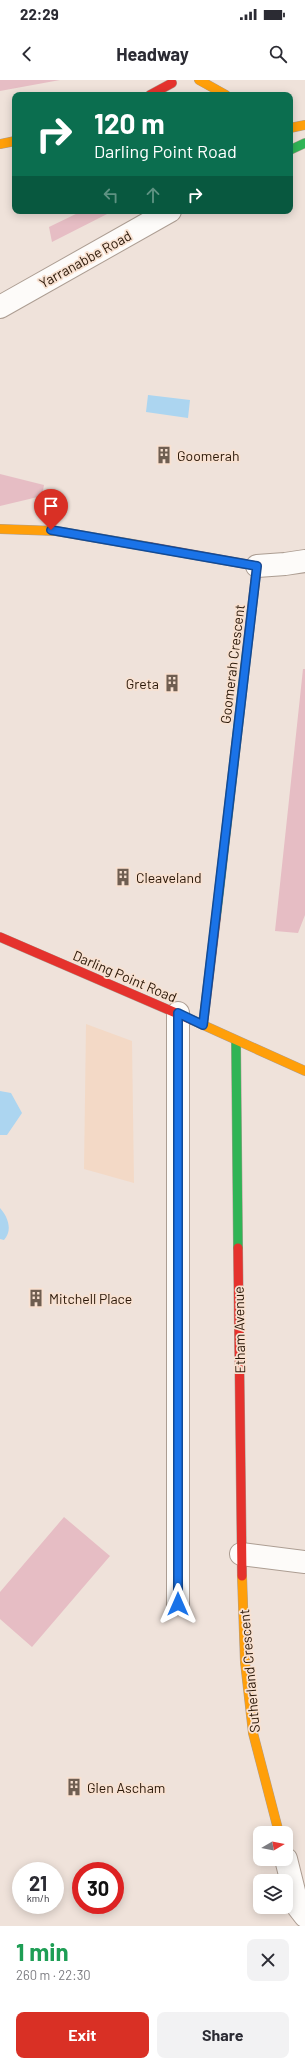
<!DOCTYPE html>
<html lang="en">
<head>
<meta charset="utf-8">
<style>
	body { margin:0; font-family:Barlow,sans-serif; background:#f2f2f3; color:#2b2b33; height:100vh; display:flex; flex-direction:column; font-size:15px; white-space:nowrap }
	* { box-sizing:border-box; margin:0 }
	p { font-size:13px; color:#7c7c81 }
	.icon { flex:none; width:22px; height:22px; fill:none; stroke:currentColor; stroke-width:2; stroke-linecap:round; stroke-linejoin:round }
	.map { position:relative; height:1846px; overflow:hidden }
	.side { display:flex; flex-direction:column; background:#fff; flex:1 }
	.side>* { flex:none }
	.guide { position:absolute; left:12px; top:12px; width:281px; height:122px; border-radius:8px; box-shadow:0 2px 10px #0003; background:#0b6e4f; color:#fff; overflow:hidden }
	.needle { width:26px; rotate:80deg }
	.tools { position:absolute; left:253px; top:1746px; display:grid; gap:8px }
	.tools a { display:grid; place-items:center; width:40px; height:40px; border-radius:8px; background:#fff; box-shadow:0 2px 10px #0003; font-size:20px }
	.speed { position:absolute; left:12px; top:1782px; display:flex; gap:8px; font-size:20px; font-weight:700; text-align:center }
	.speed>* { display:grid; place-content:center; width:52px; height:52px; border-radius:50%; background:#fff; box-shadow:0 2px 10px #0003; line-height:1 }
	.speed small { font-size:10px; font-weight:400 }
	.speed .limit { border:6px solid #d22; background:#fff; color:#111 }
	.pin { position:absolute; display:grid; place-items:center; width:34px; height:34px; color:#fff; margin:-41px -17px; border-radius:50% 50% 50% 0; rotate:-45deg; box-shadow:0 0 4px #0007 }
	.pin .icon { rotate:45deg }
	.me { position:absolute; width:44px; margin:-22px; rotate:0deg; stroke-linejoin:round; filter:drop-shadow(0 0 3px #0008) }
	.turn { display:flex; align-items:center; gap:14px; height:84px; padding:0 16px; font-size:18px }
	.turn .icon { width:52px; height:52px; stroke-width:2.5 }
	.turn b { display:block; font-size:28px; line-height:34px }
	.lanes { display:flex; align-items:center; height:38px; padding:0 16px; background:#0003; justify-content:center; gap:20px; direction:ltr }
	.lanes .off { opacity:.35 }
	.round { display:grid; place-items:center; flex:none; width:42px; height:42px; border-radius:8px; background:#f2f2f3 }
	.summary { display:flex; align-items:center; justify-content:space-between; height:68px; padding:0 16px }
	h1 { font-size:24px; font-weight:700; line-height:30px; color:#1e9e55 }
	.action { display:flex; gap:8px; margin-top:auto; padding:8px 16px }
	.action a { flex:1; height:46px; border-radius:8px; background:#d93025; color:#fff; font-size:16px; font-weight:700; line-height:46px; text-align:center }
	.action a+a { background:#f2f2f3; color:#2b2b33 }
	.status { display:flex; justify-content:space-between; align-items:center; height:28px; padding:0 20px; background:#fff; direction:ltr }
	.status svg { height:11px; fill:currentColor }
	header { display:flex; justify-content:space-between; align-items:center; height:52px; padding:0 16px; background:#fff; font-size:18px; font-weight:700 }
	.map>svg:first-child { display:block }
	.built { fill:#f3d9c6 }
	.green { fill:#e6bdc4 }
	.water { fill:#acd5f0 }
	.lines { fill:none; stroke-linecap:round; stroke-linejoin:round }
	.street-casing { stroke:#ac9d92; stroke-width:24 }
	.fast-casing { stroke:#ac9d92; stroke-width:10 }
	.slow-casing { stroke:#ac9d92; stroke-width:10 }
	.jam-casing { stroke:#ac9d92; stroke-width:10 }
	.street { stroke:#fdfbf9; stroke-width:22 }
	.fast { stroke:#30b455; stroke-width:9 }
	.slow { stroke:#ff9f0a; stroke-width:9 }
	.jam { stroke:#e5322d; stroke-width:9 }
	.route-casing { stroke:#114b97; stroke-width:10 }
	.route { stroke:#1a73e8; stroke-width:7 }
	.labels { text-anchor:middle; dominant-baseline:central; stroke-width:3.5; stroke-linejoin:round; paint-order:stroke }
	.street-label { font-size:14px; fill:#2a1707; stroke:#f8e1d1 }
	.poi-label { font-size:14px; fill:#2a1707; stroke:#f8e1d1; text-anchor:start }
</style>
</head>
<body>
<div class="status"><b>22:29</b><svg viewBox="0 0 49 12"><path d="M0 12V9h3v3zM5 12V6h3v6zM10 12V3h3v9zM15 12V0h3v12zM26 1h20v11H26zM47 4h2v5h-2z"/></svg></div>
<header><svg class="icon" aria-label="back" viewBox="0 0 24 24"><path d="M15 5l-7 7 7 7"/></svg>Headway<svg class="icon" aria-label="search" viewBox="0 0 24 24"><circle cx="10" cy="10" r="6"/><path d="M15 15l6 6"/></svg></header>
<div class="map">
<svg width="305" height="1846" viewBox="0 0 305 1846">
	<rect width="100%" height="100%" fill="#efe2da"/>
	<path class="built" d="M 86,944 L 132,961 L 134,1103 L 84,1089 Z"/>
	<path class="green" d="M 0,0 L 60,0 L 0,11 Z
		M 82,131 L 113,131 L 52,162 L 49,147 Z
		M 0,394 L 44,405 L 42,416 L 0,426 Z
		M 303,589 L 305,589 L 305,835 L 298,853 L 275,851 Z
		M 64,1437 L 110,1476 L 32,1567 L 0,1539 L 0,1512 Z"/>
	<path class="water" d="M 148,315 L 190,320 L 188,338 L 146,332 Z
		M 0,1011 L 11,1013 L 22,1033 L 7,1055 L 0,1055 Z
		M 0,1128 C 8,1137 13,1150 4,1160 L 0,1159 Z"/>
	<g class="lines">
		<g class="street-casing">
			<path id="street" d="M 0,227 L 170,131
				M 257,486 L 285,484 L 305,481
				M 241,1474 L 305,1482
				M 178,1524 L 178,933
				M 286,1779 L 298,1827 L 305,1836"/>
		</g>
		<g class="fast-casing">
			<path id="fast" d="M 290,70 L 305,63
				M 216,838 L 247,570
				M 236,961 L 238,1168"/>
		</g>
		<g class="slow-casing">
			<path id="slow" d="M 199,0 L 226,15
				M 290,48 L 305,45
				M 0,64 L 15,61
				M 0,449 L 56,451 L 150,467
				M 192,940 L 305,991
				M 242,1496 L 245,1582 L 253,1653 L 279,1753"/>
		</g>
		<g class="jam-casing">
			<path id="jam" d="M 150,15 L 172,3
				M 150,467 L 257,486 L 247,570
				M 0,857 L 192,940
				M 203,945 L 216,838
				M 238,1168 L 242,1496"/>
		</g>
		<use href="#street" class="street"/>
		<use href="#fast" class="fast"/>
		<use href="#slow" class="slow"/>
		<use href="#jam" class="jam"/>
	</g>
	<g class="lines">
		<g class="route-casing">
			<path id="route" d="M 51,450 L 257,486 L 203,945 L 178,933 L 178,1524"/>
		</g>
		<use href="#route" class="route"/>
	</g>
	<defs>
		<g id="building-bare" transform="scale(1.38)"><path d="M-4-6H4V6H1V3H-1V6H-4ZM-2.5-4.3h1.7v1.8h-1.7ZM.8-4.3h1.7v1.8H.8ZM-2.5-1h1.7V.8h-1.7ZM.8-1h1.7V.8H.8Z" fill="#6f5e51" stroke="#f8e1d1" stroke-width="2.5" paint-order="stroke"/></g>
	</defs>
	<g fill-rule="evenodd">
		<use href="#building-bare" x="164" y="375"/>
		<use href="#building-bare" x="172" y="603"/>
		<use href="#building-bare" x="123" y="797"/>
		<use href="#building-bare" x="36" y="1218"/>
		<use href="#building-bare" x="74" y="1707"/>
	</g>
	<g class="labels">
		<g class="street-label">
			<text transform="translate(85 179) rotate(-29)">Yarranabbe Road</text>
			<text transform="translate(232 584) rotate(-83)">Goomerah Crescent</text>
			<text transform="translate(125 896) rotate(23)">Darling Point Road</text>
			<text transform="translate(239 1250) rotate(-91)">Etham Avenue</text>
			<text transform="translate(249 1591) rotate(-95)">Sutherland Crescent</text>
		</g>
		<g class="poi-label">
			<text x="177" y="375">Goomerah</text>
			<text x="159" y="603" text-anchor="end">Greta</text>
			<text x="136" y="797">Cleaveland</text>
			<text x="49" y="1218">Mitchell Place</text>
			<text x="87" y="1707">Glen Ascham</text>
		</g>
	</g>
</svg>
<div class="tools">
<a><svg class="needle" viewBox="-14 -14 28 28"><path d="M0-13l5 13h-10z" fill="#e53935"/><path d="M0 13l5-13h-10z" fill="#7c7c81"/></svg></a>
<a><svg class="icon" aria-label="layers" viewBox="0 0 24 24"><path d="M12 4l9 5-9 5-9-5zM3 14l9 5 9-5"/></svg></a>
</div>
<div class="speed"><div>21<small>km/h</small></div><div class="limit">30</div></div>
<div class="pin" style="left:51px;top:450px;background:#d93025"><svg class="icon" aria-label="arrive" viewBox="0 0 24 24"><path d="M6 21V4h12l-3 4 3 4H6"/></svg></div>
<svg class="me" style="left:178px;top:1524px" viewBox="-20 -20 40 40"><path d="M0-17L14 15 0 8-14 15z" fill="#1a73e8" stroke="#fff" stroke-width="4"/></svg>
<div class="guide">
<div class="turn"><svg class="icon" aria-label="right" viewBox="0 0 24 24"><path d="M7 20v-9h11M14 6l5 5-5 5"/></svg><div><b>120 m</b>Darling Point Road</div></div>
<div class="lanes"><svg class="icon off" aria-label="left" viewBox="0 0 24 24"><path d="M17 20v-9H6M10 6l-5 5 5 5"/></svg><svg class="icon off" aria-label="ahead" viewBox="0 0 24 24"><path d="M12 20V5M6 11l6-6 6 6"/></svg><svg class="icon" aria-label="right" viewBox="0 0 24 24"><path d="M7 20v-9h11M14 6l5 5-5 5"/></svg></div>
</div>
</div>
<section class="side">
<div class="summary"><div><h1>1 min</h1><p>260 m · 22:30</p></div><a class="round"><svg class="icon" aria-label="close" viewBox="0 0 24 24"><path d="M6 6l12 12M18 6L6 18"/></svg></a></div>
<div class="action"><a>Exit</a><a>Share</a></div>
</section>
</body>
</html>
